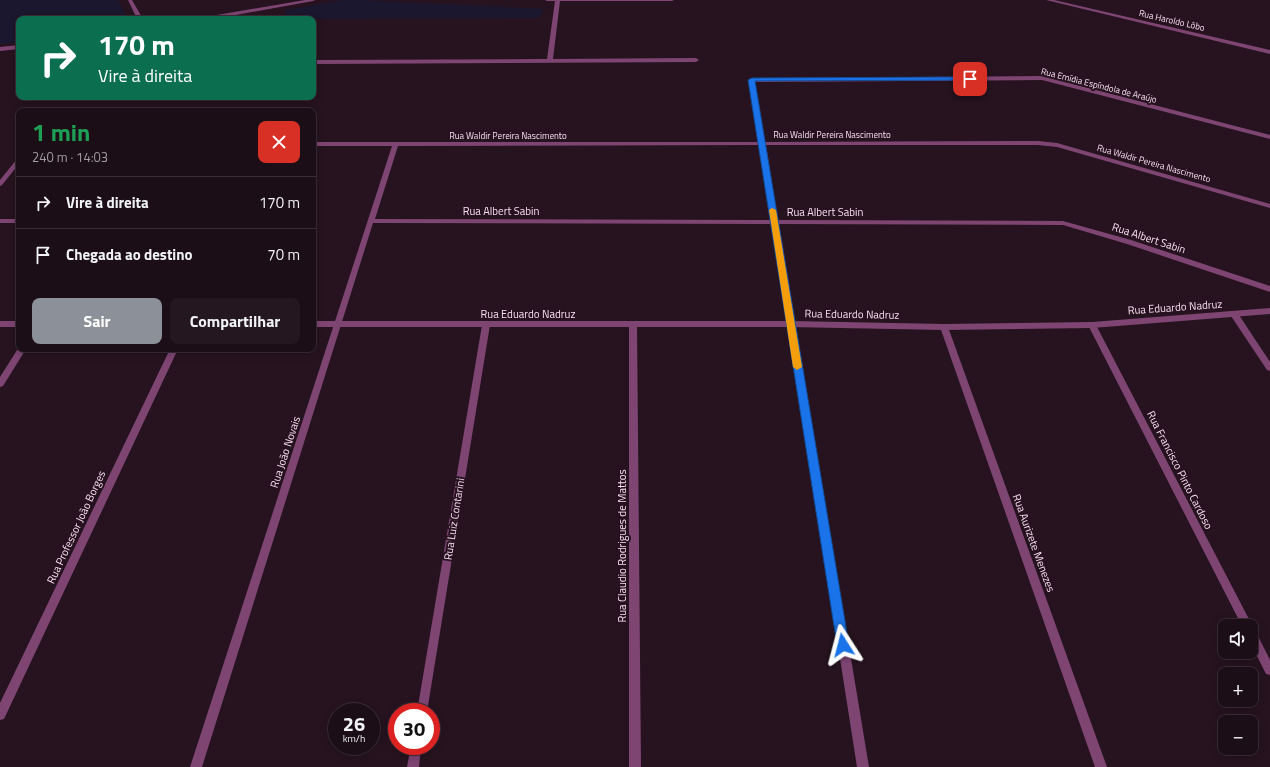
<!DOCTYPE html>
<html lang="pt">
<head>
<meta charset="utf-8">
<style>
	body { margin:0; font-family:"Titillium Web",sans-serif; background:#251720; color:#f1f3f6; height:100vh; display:flex; flex-direction:column; font-size:15px; white-space:nowrap }
	* { box-sizing:border-box; margin:0 }
	p { font-size:13px; color:#a09ca1 }
	.icon { flex:none; width:22px; height:22px; fill:none; stroke:currentColor; stroke-width:2; stroke-linecap:round; stroke-linejoin:round }
	.map { position:relative; flex:1; overflow:hidden }
	.side { position:absolute; left:16px; top:108px; width:300px; height:244px; display:flex; flex-direction:column; background:#1c0e17; border-radius:8px; box-shadow:0 2px 10px #0003,0 0 0 1px #3a2e36 }
	.side>* { flex:none }
	.banner { position:absolute; left:16px; top:16px; width:300px; height:84px; border-radius:8px; box-shadow:0 2px 10px #0003,0 0 0 1px #3a2e36; background:#0b6e4f; color:#fff; overflow:hidden }
	.tools { position:absolute; left:1218px; top:619px; display:grid; gap:8px }
	.tools a { display:grid; place-items:center; width:40px; height:40px; border-radius:8px; background:#1c0e17; box-shadow:0 2px 10px #0003,0 0 0 1px #3a2e36; font-size:20px }
	.speed { position:absolute; left:328px; top:703px; display:flex; gap:8px; font-size:20px; font-weight:700; text-align:center }
	.speed>* { display:grid; place-content:center; width:52px; height:52px; border-radius:50%; background:#1c0e17; box-shadow:0 2px 10px #0003,0 0 0 1px #3a2e36; line-height:1 }
	.speed small { font-size:10px; font-weight:400 }
	.speed .limit { border:6px solid #d22; background:#fff; color:#111 }
	.pin { position:absolute; display:grid; place-items:center; width:34px; height:34px; color:#fff; margin:-17px; border-radius:8px; box-shadow:0 2px 6px #0006 }
	.me { position:absolute; width:44px; margin:-22px; rotate:351deg; stroke-linejoin:round; filter:drop-shadow(0 0 3px #0008) }
	.turn { display:flex; align-items:center; gap:14px; height:84px; padding:0 16px; font-size:18px }
	.turn .icon { width:52px; height:52px; stroke-width:2.5 }
	.turn b { display:block; font-size:28px; line-height:34px }
	.round { display:grid; place-items:center; flex:none; width:42px; height:42px; border-radius:8px; background:#251720 }
	.headline { display:flex; align-items:center; justify-content:space-between; height:68px; padding:0 16px }
	h1 { font-size:24px; font-weight:700; line-height:30px; color:#1e9e55 }
	.primary-button { display:flex; gap:8px; margin-top:auto; padding:8px 16px }
	.primary-button a { flex:1; height:46px; border-radius:8px; background:#8c9099; color:#fff; font-size:16px; font-weight:700; line-height:46px; text-align:center }
	.primary-button a+a { background:#251720; color:#f1f3f6 }
	ul { padding:0; list-style:none }
	li { display:flex; align-items:center; gap:12px; height:52px; padding:0 16px; border-top:1px solid #3a2e36 }
	li div { flex:1 }
	li b { display:block; font-size:15px }
	li em { font-style:normal }
	.map>svg:first-child { display:block }
	.green { fill:#1a172f }
	.lines { fill:none; stroke-linecap:round; stroke-linejoin:round }
	.minor { fill:#7e4573; fill-rule:evenodd }
	.tertiary { fill:#7e4573; fill-rule:evenodd }
	.route { fill:#1a73e8; stroke:#114b97 }
	.slow { fill:#f59e0b }
	.labels { text-anchor:middle; dominant-baseline:central; stroke-width:4; stroke-linejoin:round; paint-order:stroke }
	.far-street-label { font-size:9px; fill:#faddf2; stroke:#26131f }
	.street-label { font-size:11px; fill:#faddf2; stroke:#26131f }
</style>
</head>
<body>
<div class="map">
<svg width="1270" height="767" viewBox="0 0 1270 767">
	<rect width="100%" height="100%" fill="#26131f"/>
	<path class="green" d="M 0,0 L 118,0 L 128,19 L 19,19 L 19,42 L 0,44 Z
		M 343,0 L 360,0 L 544,9 L 539,18 L 285,19 L 286,10 Z"/>
	<g class="lines">
		<path class="minor" d="M 128,0 L 132,0 L 143,19 L 137,19 Z
			M 305,0 L 315,0 L 313,1 L 214,19 L 202,19 L 205,17 Z
			M 545,0 L 674,0 L 672,1 L 560,1 L 553,59 L 696,58 L 699,60 L 696,62 L 313,64 L 313,60 L 547,59 L 555,1 L 547,1 Z
			M 1046,0 L 1054,0 L 1270,50 L 1270,54 Z
			M 19,45 L 19,49 L 0,51 L 0,47 Z
			M 1042,76 L 1270,135 L 1270,139 L 1042,80 L 755,82 L 765,142 L 1038,141 L 1057,143 L 1270,204 L 1270,208 L 1057,147 L 1038,145 L 766,145 L 778,220 L 1063,221 L 1131,240 L 1270,286 L 1270,292 L 1127,244 L 1063,225 L 779,224 L 869,767 L 857,767 L 772,224 L 373,223 L 202,767 L 190,767 L 392,146 L 313,146 L 313,142 L 759,142 L 749,80 L 752,78 ZM 759,145 L 771,220 L 375,219 L 398,146 Z
			M 19,158 L 19,164 L 2,185 L 0,186 L 0,180 L 17,159 Z
			M 0,219 L 19,219 L 19,223 L 0,223 Z
			M 1234,311 L 1237,312 L 1270,362 L 1270,371 L 1267,370 L 1231,316 L 1230,314 L 1231,312 Z
			M 486,322 L 490,325 L 427,712 L 417,712 L 482,325 Z
			M 633,322 L 637,325 L 641,767 L 629,767 L 629,325 Z
			M 1092,322 L 1096,325 L 1251,623 L 1252,626 L 1251,628 L 1251,626 L 1242,626 L 1088,325 Z
			M 944,324 L 948,327 L 1107,767 L 1095,767 L 940,327 Z
			M 19,347 L 19,349 L 26,349 L 3,386 L 0,387 L 0,377 Z
			M 170,349 L 178,349 L 4,719 L 0,720 L 0,703 Z
			M 1251,629 L 1255,630 L 1270,660 L 1270,675 L 1266,674 L 1251,644 Z
			M 411,746 L 421,746 L 419,767 L 407,767 Z"/>
		<path class="tertiary" d="M 1270,308 L 1270,314 L 1092,328 L 944,330 L 790,327 L 313,327 L 313,321 L 790,321 L 944,324 L 1092,322 Z
			M 0,321 L 19,321 L 19,327 L 0,327 Z"/>
	</g>
	<path class="route" d="M 970,77 L 972,77 L 972,80 L 755,81 L 849,645 L 847,649 L 843,651 L 839,649 L 837,645 L 748,80 L 752,78 Z"/>
	<path class="slow" d="M 772,208 L 776,210 L 802,367 L 797,370 L 793,367 L 769,210 Z"/>
	<g class="labels">
		<g class="far-street-label">
			<text transform="translate(1172 20) rotate(13)">Rua Haroldo Lôbo</text>
			<text transform="translate(1099 85) rotate(14)">Rua Emídia Espíndola de Araújo</text>
			<text x="832" y="134">Rua Waldir Pereira Nascimento</text>
			<text x="508" y="135">Rua Waldir Pereira Nascimento</text>
			<text transform="translate(1154 163) rotate(16)">Rua Waldir Pereira Nascimento</text>
		</g>
		<g class="street-label">
			<text x="501" y="211">Rua Albert Sabin</text>
			<text x="825" y="212">Rua Albert Sabin</text>
			<text transform="translate(1149 238) rotate(18)">Rua Albert Sabin</text>
			<text transform="translate(1175 307) rotate(-4)">Rua Eduardo Nadruz</text>
			<text x="528" y="314">Rua Eduardo Nadruz</text>
			<text transform="translate(852 314) rotate(1)">Rua Eduardo Nadruz</text>
			<text transform="translate(285 452) rotate(-72)">Rua João Novais</text>
			<text transform="translate(1180 470) rotate(63)">Rua Francisco Pinto Cardoso</text>
			<text transform="translate(454 519) rotate(-81)">Rua Luiz Contarini</text>
			<text transform="translate(76 527) rotate(-65)">Rua Professor João Borges</text>
			<text transform="translate(1034 543) rotate(70)">Rua Aurizete Menezes</text>
			<text transform="translate(622 546) rotate(-90)">Rua Claudio Rodrigues de Mattos</text>
		</g>
	</g>
</svg>
<div class="tools">
<a><svg class="icon" aria-label="sound" viewBox="0 0 24 24"><path d="M4 9h4l5-4v14l-5-4H4zM17 9q2 3 0 6"/></svg></a>
<a>+</a>
<a>−</a>
</div>
<div class="speed"><div>26<small>km/h</small></div><div class="limit">30</div></div>
<div class="pin" style="left:970px;top:79px;background:#d93025"><svg class="icon" aria-label="arrive" viewBox="0 0 24 24"><path d="M6 21V4h12l-3 4 3 4H6"/></svg></div>
<svg class="me" style="left:843px;top:645px" viewBox="-20 -20 40 40"><path d="M0-17L14 15 0 8-14 15z" fill="#1a73e8" stroke="#fff" stroke-width="4"/></svg>
<div class="banner">
<div class="turn"><svg class="icon" aria-label="right" viewBox="0 0 24 24"><path d="M7 20v-9h11M14 6l5 5-5 5"/></svg><div><b>170 m</b>Vire à direita</div></div>
</div>
<section class="side">
<div class="headline"><div><h1>1 min</h1><p>240 m · 14:03</p></div><a class="round" style="background:#d93025;color:#fff"><svg class="icon" aria-label="close" viewBox="0 0 24 24"><path d="M6 6l12 12M18 6L6 18"/></svg></a></div>
<ul>
<li><svg class="icon" aria-label="right" viewBox="0 0 24 24"><path d="M7 20v-9h11M14 6l5 5-5 5"/></svg><div><b>Vire à direita</b></div><em>170 m</em></li>
<li><svg class="icon" aria-label="arrive" viewBox="0 0 24 24"><path d="M6 21V4h12l-3 4 3 4H6"/></svg><div><b>Chegada ao destino</b></div><em>70 m</em></li>
</ul>
<div class="primary-button"><a>Sair</a><a>Compartilhar</a></div>
</section>
</div>
</body>
</html>
